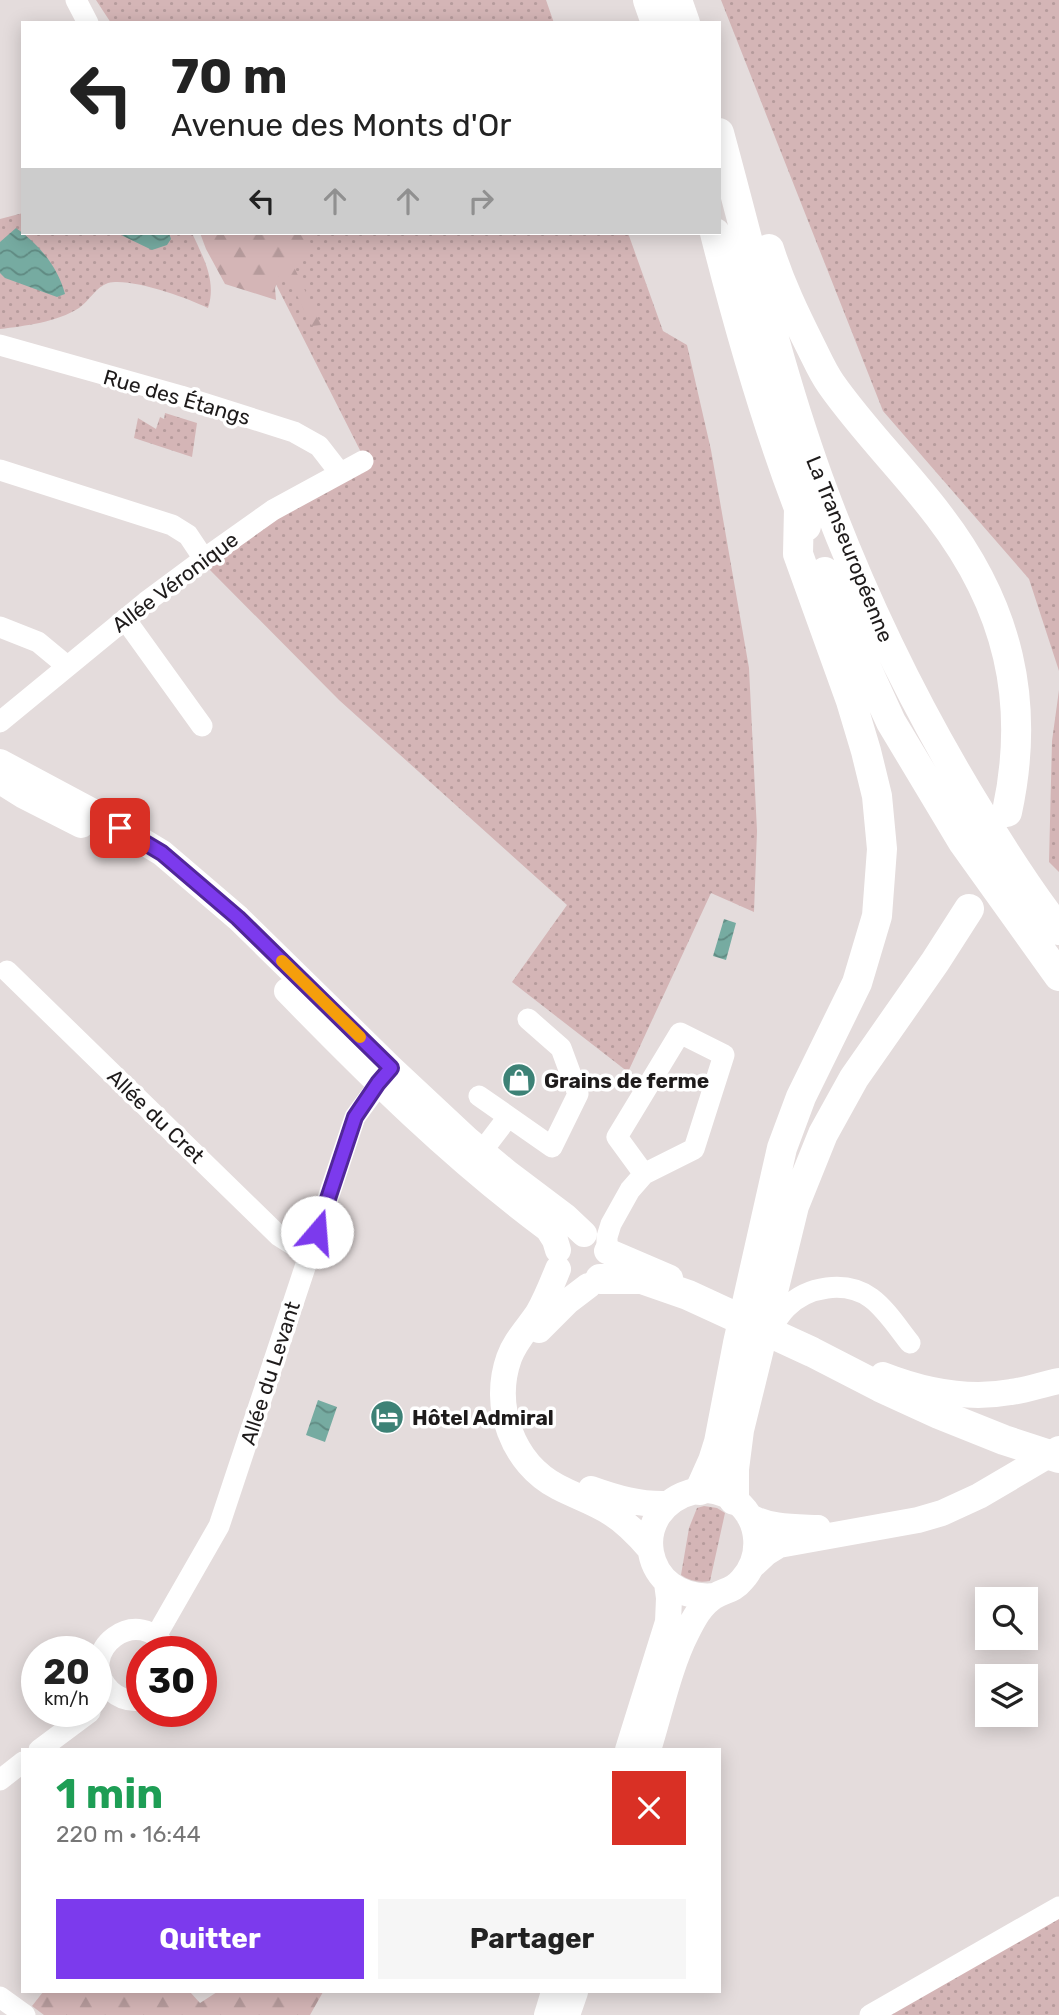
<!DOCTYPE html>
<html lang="fr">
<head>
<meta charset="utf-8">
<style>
	body { margin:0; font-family:Rubik,sans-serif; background:#f6f6f6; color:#222; height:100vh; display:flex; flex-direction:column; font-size:26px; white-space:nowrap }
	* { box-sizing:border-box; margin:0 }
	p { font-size:23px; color:#767676 }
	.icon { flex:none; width:38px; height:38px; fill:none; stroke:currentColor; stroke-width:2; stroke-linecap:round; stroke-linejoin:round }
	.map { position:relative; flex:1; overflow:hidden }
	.sheet { position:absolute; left:21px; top:1748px; width:700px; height:245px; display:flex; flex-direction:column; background:#fff; border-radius:0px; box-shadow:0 4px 18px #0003 }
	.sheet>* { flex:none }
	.hud { position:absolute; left:21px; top:21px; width:700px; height:214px; border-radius:0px; box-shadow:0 4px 18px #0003; background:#fff; color:#222; overflow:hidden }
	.controls { position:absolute; left:975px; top:1587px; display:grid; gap:14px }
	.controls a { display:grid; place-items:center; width:63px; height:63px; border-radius:0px; background:#fff; box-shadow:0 4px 18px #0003; font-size:35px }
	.speed { position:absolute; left:21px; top:1636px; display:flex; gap:14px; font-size:35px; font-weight:700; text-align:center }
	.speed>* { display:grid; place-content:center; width:91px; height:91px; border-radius:50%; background:#fff; box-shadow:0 4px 18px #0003; line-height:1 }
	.speed small { font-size:18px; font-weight:400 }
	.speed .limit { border:10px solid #d22; background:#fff; color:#111 }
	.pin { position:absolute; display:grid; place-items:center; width:60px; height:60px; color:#fff; margin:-30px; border-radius:14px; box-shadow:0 4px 10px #0006 }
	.me { position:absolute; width:77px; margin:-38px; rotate:18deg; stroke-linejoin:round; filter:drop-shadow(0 0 5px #0008) }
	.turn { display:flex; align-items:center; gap:24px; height:147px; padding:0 35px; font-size:32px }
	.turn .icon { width:91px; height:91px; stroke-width:2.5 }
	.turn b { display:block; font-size:49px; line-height:60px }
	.lanes { display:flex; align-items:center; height:66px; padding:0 35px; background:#0003; justify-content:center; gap:35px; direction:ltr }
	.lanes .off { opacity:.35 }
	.round { display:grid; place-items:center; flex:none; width:74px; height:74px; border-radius:0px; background:#f6f6f6 }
	.headline { display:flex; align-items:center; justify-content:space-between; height:119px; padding:0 35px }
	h1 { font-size:42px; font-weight:700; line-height:52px; color:#1e9e55 }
	.action { display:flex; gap:14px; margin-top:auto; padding:14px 35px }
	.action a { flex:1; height:80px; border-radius:0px; background:#7c3aed; color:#fff; font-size:28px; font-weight:700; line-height:80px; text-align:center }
	.action a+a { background:#f6f6f6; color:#222 }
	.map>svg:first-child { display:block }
	.grass { fill:url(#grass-dots) }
	.forest { fill:url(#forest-firs) }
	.water { fill:url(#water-waves) }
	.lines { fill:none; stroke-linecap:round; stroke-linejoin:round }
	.minor { stroke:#fff; stroke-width:21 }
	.major { stroke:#fff; stroke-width:26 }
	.highway { stroke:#fff; stroke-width:30 }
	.route-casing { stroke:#51269a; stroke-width:18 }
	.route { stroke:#7c3aed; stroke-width:12 }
	.slow { stroke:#f59e0b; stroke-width:12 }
	.labels { text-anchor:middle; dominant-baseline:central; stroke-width:7; stroke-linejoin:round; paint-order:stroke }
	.street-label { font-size:21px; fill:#1e1b1b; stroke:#fff }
	.poi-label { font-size:21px; font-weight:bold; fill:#1e1b1b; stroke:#fff; text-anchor:start }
</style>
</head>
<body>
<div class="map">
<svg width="1059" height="2015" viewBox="0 0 1059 2015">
	<defs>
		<pattern id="grass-dots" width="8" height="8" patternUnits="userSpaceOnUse" patternTransform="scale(1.75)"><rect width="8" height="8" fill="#d4b5b6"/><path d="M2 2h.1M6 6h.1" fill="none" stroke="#b69b9c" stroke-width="1.8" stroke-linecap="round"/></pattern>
		<pattern id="forest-firs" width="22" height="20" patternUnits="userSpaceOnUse" patternTransform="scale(1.75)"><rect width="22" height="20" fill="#d4b5b6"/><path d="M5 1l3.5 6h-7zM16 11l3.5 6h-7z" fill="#b69b9c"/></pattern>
		<pattern id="water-waves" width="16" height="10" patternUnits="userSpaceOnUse" patternTransform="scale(1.75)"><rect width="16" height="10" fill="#76aba1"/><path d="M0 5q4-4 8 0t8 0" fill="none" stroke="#608a82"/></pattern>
	</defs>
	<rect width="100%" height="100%" fill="#e4dcdc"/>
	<path class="grass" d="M 96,0 L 546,0 L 554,23 L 111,23 Z
		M 721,0 L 1059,0 L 1059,671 L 1029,579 L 883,411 Z
		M 23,213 L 23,233 L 192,233 C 203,257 217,281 208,308 C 188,298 130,277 108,283 C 96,287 89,301 79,308 C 57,322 25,326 0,329 L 0,219 Z
		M 250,233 L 628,233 L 663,331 L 687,345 L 711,450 L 749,668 L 757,831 L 754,912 L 711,893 L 628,1072 L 512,982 L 567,905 L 339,700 L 206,566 L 302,503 L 368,466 Z
		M 165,413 L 197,423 L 192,457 L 134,438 L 138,418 L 156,429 L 160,417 L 164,419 Z
		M 1059,690 L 1059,872 L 1049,862 L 1052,741 Z
		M 704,1506 L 717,1508 L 725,1513 L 710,1581 C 699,1583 690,1581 681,1575 L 689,1528 L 697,1508 Z
		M 1059,1914 L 1059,2015 L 882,2015 Z"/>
	<path class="forest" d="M 200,233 L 309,233 L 311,248 L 294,267 L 321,325 L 312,326 L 287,275 L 280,273 L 275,288 L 276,300 L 225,284 L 206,249 Z
		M 43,1992 L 190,1992 L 200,2003 L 217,1992 L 323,1992 L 310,2015 L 44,2015 L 32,2006 Z"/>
	<path class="water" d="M 16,228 C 39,244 58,267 65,294 L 57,297 L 5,278 L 0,273 L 0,242 Z
		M 121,233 L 169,233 L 171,239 L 167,245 L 152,250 L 123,236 Z
		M 724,919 L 736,923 L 726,960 L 713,956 Z
		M 318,1400 L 337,1407 L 325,1442 L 306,1435 Z"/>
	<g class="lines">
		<path class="minor" d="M 76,0 L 88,23
			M 0,345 L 181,396 L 294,432 L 319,446 L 340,473
			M 0,470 L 172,525 L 188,535 L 204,559
			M 125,619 L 202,726
			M 0,627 L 38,642 L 67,666
			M 0,722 L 146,602 L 204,559 L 273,510 L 363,461
			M 7,971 L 279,1236 L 309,1255
			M 479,1096 L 552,1147 L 578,1094 L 561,1048 L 528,1019
			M 473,1163 L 508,1117
			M 607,1251 L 607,1237 L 611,1224 L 630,1190 L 644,1174 L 694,1149 L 724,1055 L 680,1033 L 617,1137 L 644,1174
			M 767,1334 C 773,1326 779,1315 786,1308 C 807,1286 846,1280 871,1298 C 886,1309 898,1328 910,1343
			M 156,1636 L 219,1526 L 355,1117 L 388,1072
			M 142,1700 C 130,1702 120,1699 111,1691 C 71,1653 141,1598 168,1652
			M 39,1750 L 90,1712
			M 0,1780 L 23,1762
			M 0,1997 L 25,2015
			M 870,2015 L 1059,1907"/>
		<path class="major" d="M 0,762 L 99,815 L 162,853 L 238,918 L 391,1068 L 467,1139 L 509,1174 L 566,1217 L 584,1234
			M 0,781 L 24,796 L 81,825
			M 287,991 C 371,1077 451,1157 548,1229 L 555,1240 L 558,1250
			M 607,1251 L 670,1278
			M 558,1269 C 552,1284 546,1299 538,1313 C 528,1328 515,1341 509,1358 C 492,1406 512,1463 558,1487 C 575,1496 594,1502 611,1513 C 627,1523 638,1535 650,1549
			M 539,1330 L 567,1302 L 588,1286
			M 883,1375 C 924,1391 967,1400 1011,1392 C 1027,1390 1043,1384 1059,1381
			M 591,1489 C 616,1498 640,1505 667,1504
			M 749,1516 C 768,1528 796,1527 818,1528
			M 752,1566 L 766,1553 L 779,1545 L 918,1520 L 942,1513 L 979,1496 L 1059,1449
			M 628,1750 L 668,1622 L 669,1598 L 667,1583
			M 648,1750 C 659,1715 670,1665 686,1634 C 693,1620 701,1604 715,1596 C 725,1590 733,1591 742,1580 C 763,1557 761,1520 735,1500 C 724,1492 708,1488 695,1491 C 625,1508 641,1603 715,1596
			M 547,2015 L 554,1992
			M 567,2015 L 575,1992"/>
		<path class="highway" d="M 648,0 L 656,23
			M 677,0 L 685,23
			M 719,133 C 752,254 780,377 824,494 C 866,606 919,714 982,816 C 1006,855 1031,894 1059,930
			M 715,233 C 740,332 768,431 806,526
			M 769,249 C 780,284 795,315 811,347 C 817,359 823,373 831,384 C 864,431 905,471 939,516 C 1008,606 1031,701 1007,812
			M 825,572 L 848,628 L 891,722 L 963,842 L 1059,976
			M 600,1279 L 642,1279 L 688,1295 L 812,1352 L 880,1387 L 939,1414 L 1004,1440 L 1059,1458
			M 700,1490 L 713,1461 L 719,1442 L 738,1343 L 782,1148 L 801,1097 L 857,983 L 877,916 L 882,849 L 877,796 L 866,751 L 851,701 L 798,554 L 799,508
			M 734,1500 L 734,1469 L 739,1430 L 794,1206 L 823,1134 L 854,1078 L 935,962 L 969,909"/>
	</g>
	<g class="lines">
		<g class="route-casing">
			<path id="route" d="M 120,828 L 162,853 L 238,918 L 391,1068 L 378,1083 L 355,1117 L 317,1232"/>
		</g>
		<use href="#route" class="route"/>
		<path class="slow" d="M 282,961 L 360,1037"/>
	</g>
	<defs>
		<g id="shop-disc" transform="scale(1.75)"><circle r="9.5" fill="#3d8276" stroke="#fff"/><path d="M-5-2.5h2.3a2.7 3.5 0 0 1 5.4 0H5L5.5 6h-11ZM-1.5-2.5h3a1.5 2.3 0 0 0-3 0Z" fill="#fff"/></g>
		<g id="hotel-disc" transform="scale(1.75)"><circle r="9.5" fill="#3d8276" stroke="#fff"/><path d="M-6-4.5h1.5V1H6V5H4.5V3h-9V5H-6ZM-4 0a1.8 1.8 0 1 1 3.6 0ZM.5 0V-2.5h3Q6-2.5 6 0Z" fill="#fff"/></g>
	</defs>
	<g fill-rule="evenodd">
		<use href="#shop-disc" x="519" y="1080"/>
		<use href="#hotel-disc" x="387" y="1417"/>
	</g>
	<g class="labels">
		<g class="street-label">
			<text transform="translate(177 397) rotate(16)">Rue des Étangs</text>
			<text transform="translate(850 549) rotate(68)">La Transeuropéenne</text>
			<text transform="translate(175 582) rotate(-37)">Allée Véronique</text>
			<text transform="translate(156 1116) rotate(44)">Allée du Cret</text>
			<text transform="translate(270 1373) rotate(-72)">Allée du Levant</text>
		</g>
		<g class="poi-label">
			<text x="544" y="1080">Grains de ferme</text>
			<text x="412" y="1417">Hôtel Admiral</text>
		</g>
	</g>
</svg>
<div class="controls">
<a><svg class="icon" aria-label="search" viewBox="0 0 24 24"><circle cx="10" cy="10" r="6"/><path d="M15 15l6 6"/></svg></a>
<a><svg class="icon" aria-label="layers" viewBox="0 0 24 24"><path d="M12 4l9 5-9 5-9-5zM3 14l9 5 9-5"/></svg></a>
</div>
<div class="speed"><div>20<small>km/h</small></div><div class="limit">30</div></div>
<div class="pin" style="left:120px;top:828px;background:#d93025"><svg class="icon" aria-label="arrive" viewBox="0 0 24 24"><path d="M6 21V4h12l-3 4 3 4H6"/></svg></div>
<svg class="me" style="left:317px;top:1232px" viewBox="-20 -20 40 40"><circle r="19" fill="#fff"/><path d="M0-13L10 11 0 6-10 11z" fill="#7c3aed"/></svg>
<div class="hud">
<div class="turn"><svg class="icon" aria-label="left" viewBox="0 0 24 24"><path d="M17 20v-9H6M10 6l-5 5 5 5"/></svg><div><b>70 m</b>Avenue des Monts d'Or</div></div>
<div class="lanes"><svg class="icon" aria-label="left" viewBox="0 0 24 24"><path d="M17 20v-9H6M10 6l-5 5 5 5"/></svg><svg class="icon off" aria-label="ahead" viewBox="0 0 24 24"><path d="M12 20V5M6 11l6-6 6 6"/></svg><svg class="icon off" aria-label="ahead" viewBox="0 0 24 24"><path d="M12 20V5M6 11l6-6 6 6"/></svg><svg class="icon off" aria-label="right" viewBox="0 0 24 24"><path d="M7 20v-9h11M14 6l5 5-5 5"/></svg></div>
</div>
<section class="sheet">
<div class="headline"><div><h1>1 min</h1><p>220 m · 16:44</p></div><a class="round" style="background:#d93025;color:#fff"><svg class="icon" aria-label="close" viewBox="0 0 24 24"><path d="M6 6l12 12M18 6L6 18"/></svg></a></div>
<div class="action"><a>Quitter</a><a>Partager</a></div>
</section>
</div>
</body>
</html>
